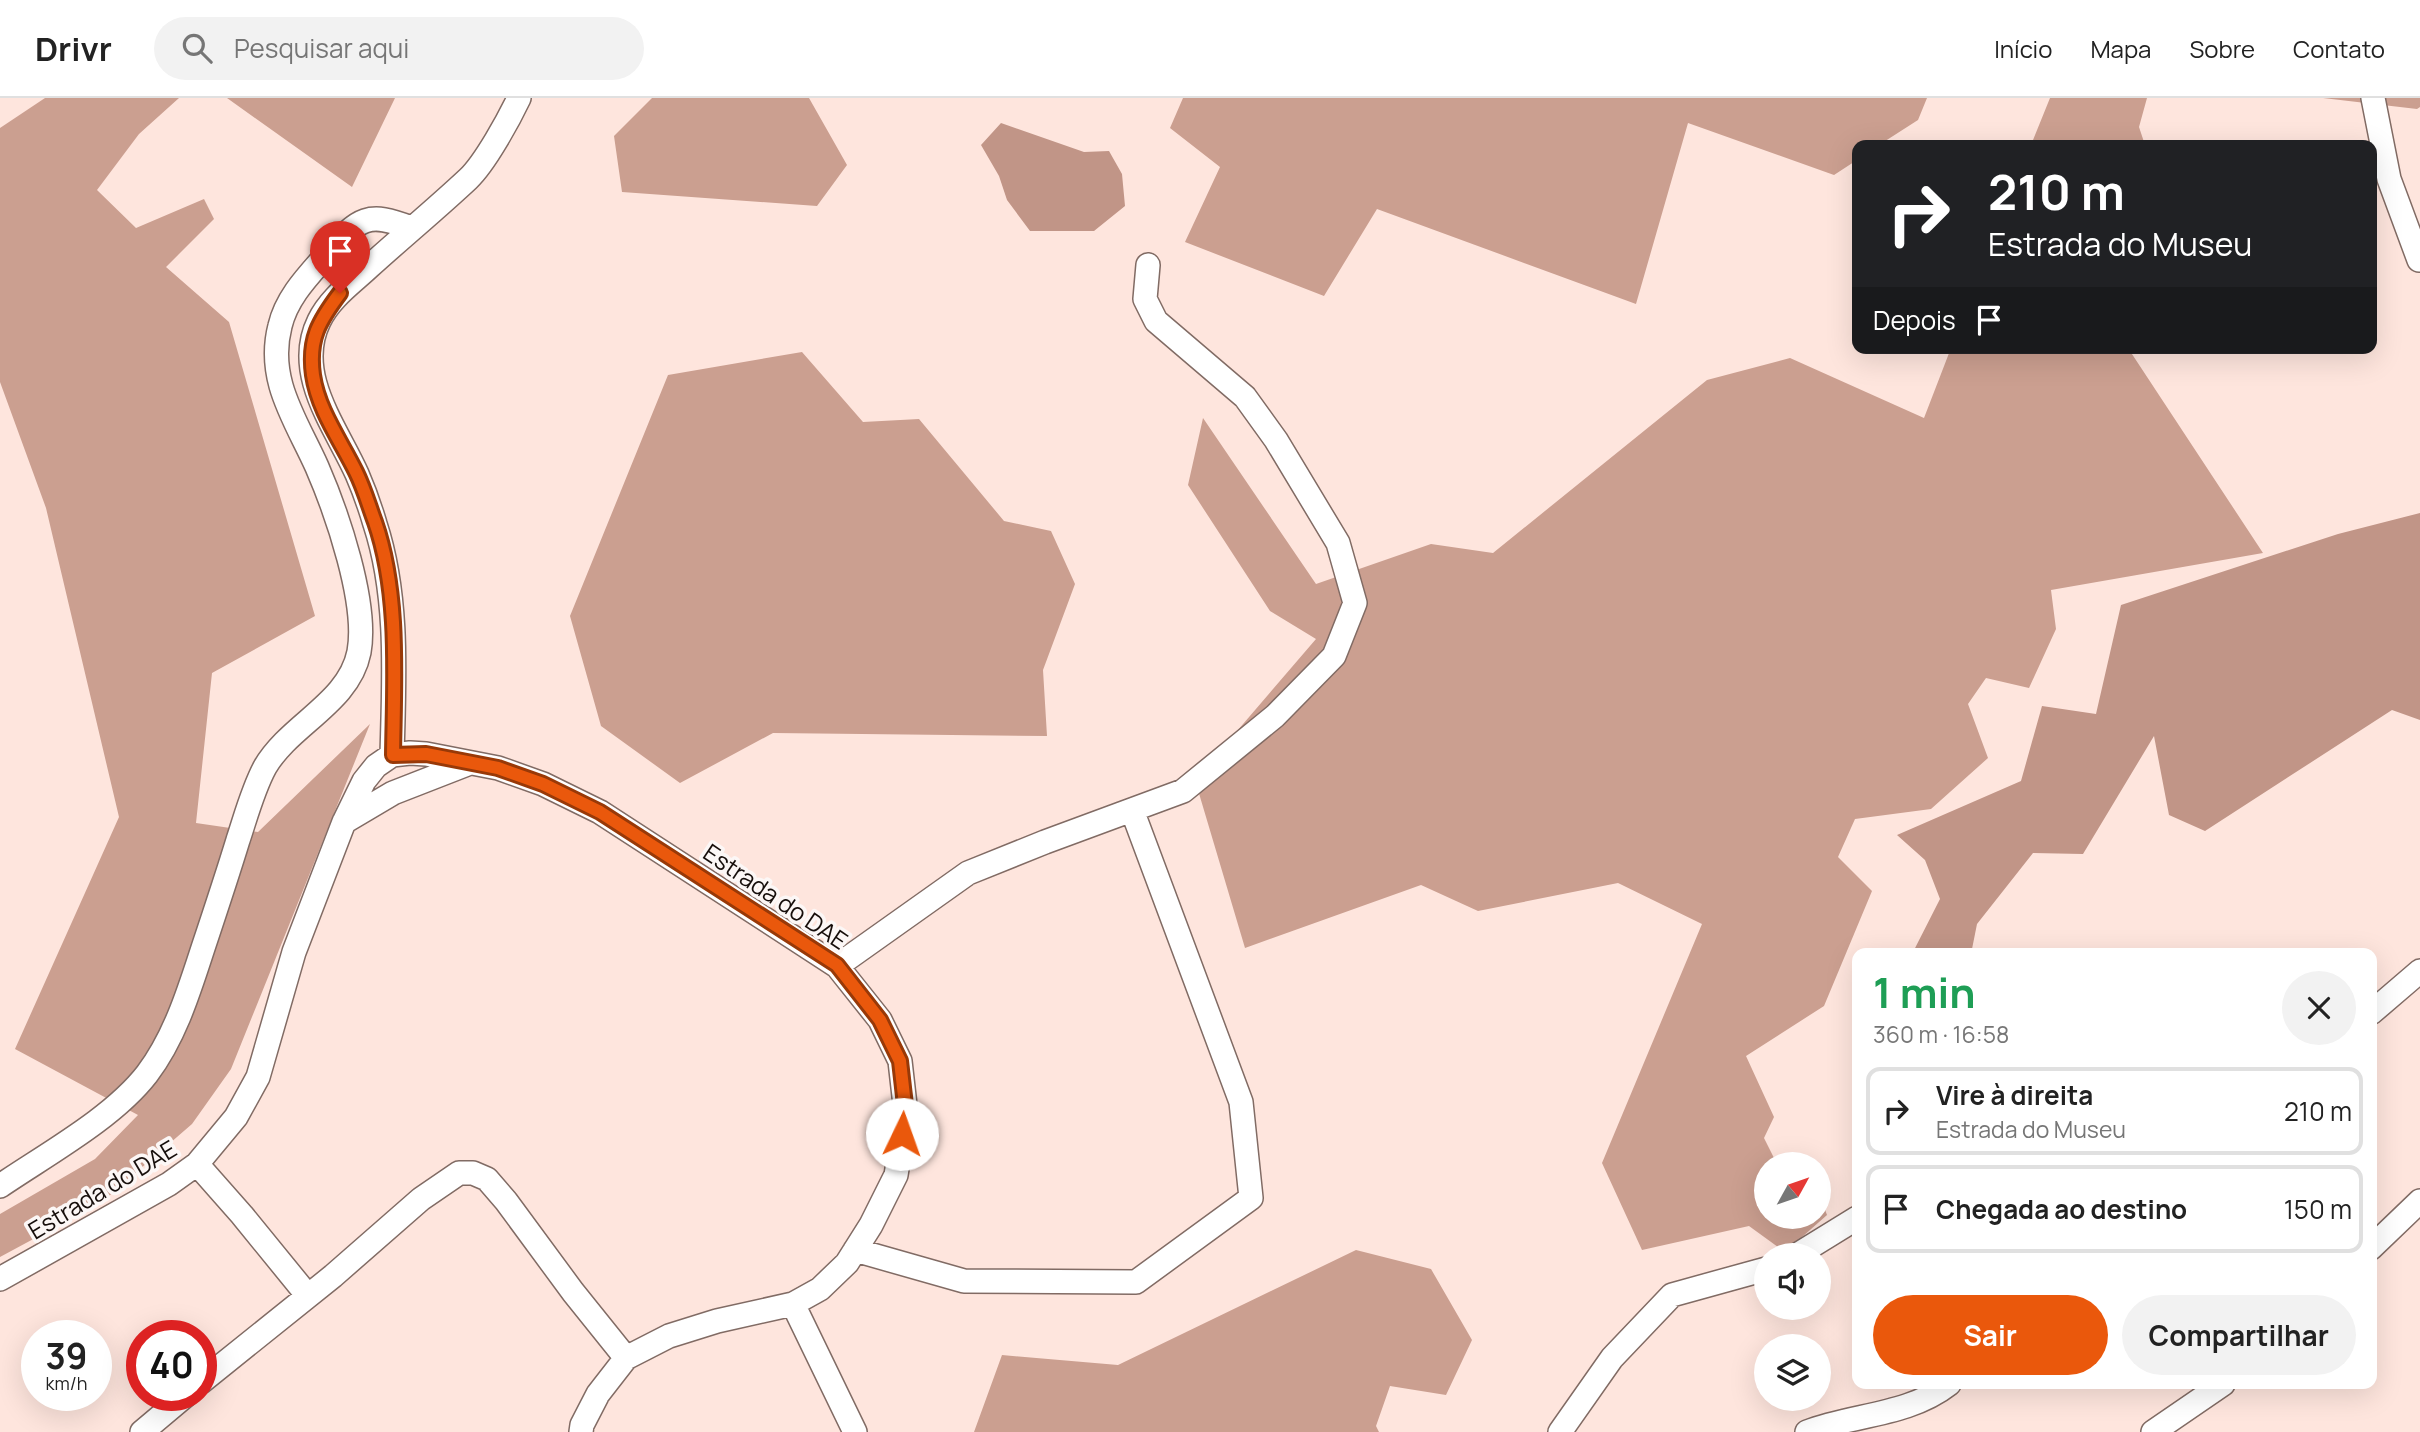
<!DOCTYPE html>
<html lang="pt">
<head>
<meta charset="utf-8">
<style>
	body { margin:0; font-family:Manrope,sans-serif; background:#f2f2f2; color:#222; height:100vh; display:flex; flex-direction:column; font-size:26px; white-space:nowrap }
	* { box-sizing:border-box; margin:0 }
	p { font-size:23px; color:#767676 }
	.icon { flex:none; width:38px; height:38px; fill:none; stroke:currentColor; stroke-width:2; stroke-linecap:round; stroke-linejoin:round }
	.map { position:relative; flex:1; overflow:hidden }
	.details { position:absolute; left:1852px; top:850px; width:525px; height:441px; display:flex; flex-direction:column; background:#fff; border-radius:14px; box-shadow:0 7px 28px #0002 }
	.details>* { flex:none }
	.guide { position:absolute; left:1852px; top:42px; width:525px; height:214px; border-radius:14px; box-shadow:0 7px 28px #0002; background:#202124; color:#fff; overflow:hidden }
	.needle { width:46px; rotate:50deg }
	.controls { position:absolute; left:1754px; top:1054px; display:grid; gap:14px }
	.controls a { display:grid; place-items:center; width:77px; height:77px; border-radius:50%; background:#fff; box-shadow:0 7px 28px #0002; font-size:35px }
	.speed { position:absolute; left:21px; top:1222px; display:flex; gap:14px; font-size:35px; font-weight:700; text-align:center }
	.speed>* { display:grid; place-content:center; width:91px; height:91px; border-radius:50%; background:#fff; box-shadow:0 7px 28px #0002; line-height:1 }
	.speed small { font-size:18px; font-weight:400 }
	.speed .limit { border:10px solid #d22; background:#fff; color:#111 }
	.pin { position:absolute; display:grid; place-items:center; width:60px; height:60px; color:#fff; margin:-72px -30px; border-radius:50% 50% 50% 0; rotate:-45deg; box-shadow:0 0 7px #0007 }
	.pin .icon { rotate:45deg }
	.me { position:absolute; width:77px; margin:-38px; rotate:3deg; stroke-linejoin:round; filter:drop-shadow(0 0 5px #0008) }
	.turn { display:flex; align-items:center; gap:24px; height:147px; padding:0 21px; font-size:32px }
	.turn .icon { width:91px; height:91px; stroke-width:2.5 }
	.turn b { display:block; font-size:49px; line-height:60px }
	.then { display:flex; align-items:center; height:66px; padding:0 21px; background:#0003; gap:14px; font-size:26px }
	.round { display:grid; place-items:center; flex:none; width:74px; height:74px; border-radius:37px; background:#f2f2f2 }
	.headline { display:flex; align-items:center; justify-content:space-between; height:119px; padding:0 21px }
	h1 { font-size:42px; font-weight:700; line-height:52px; color:#1e9e55 }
	.action { display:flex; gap:14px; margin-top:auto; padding:14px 21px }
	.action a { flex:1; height:80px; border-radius:42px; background:#ea580c; color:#fff; font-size:28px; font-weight:700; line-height:80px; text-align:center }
	.action a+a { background:#f2f2f2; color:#222 }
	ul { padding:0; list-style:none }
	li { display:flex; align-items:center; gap:21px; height:88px; margin:0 14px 10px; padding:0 7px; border:4px solid #e0e0e0; border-radius:14px }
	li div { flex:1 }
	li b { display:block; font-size:26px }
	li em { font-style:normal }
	header { display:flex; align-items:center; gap:42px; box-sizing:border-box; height:98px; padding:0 35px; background:#fff; border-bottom:2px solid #e0e0e0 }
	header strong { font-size:33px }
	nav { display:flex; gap:38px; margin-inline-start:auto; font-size:24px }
	.search { width:490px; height:63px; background:#f2f2f2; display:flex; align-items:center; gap:18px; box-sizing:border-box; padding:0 24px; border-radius:38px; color:#767676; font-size:26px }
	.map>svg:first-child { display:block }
	.forest { fill:#cb9f90 }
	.water { fill:#c19587 }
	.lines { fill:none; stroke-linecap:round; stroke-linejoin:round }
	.minor-casing { stroke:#816b64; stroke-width:26 }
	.minor { stroke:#fff; stroke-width:23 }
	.route-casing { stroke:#983908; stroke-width:18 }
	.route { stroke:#ea580c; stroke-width:12 }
	.labels { text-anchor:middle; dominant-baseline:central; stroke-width:7; stroke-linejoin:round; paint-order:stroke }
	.street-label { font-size:24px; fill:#160e0b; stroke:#fcf7f6 }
</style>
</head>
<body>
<header>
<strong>Drivr</strong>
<div class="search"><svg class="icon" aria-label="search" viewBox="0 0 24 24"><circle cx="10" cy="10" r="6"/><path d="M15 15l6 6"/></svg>Pesquisar aqui</div>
<nav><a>Início</a><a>Mapa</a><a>Sobre</a><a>Contato</a></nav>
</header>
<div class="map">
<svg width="2420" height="1334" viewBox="0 0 2420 1334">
	<rect width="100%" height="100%" fill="#fee5dd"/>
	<path class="forest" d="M 45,0 L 179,0 L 139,36 L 97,92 L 136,130 L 204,101 L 214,121 L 166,169 L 229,224 L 315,518 L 212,575 L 196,725 L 258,734 L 370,626 L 231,971 L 192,1026 L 102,1104 L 0,1159 L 0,1116 L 95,1061 L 138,1017 L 15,951 L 119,719 L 46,410 L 0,284 L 0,30 Z
		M 227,0 L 395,0 L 352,89 Z
		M 652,0 L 809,0 L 847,67 L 817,108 L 622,94 L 614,38 Z
		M 1183,0 L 1927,0 L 1918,22 L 1879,47 L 1857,47 L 1857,62 L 1834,77 L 1688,25 L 1636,206 L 1377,111 L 1324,198 L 1185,144 L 1220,69 L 1170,30 Z
		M 2050,0 L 2147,0 L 2139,29 L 2145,47 L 2031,47 Z
		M 2323,0 L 2420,0 L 2420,9 L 2417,11 Z
		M 1951,250 L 2128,250 L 2263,455 L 2051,492 L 2056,531 L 2029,590 L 1986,580 L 1968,606 L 1988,660 L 1931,711 L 1855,721 L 1838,759 L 1872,793 L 1824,908 L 1746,958 L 1774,1019 L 1764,1040 L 1775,1062 L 1806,1058 L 1809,1066 L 1766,1066 L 1766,1118 L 1818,1118 L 1818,1093 L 1827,1117 L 1785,1154 L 1749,1128 L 1642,1152 L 1602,1065 L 1702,826 L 1618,785 L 1478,813 L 1421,787 L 1245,850 L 1195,682 L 1316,541 L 1270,513 L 1188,387 L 1203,320 L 1316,486 L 1431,446 L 1493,455 L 1707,282 L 1790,260 L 1924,320 Z
		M 802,254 L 863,324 L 919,321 L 1004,423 L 1051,433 L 1075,486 L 1043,572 L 1047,638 L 773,635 L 680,685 L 601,628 L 570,518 L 668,277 Z
		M 1356,1152 L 1431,1171 L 1472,1242 L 1446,1297 L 1390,1288 L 1376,1328 L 1379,1334 L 974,1334 L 1002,1257 L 1118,1267 Z"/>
	<path class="water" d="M 1001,25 L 1084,54 L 1109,53 L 1122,76 L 1125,108 L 1094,133 L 1030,133 L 1007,102 L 999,78 L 981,47 Z
		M 2420,415 L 2420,622 L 2392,612 L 2205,733 L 2169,717 L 2154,638 L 2083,756 L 2033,755 L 1977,826 L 1971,856 L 1912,856 L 1940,801 L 1925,762 L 1897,737 L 2021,683 L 2042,608 L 2096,616 L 2121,507 L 2338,436 Z"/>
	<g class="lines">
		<g class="minor-casing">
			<path id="minor" d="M 2373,0 L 2389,81 L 2419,162
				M 392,657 C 394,581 399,499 375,426 C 370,409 364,392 357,376 C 336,329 293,276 319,223 C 330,200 352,185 369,169 C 402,139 436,111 468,81 C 485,65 509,21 519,0
				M 344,724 L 393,695 L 470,665
				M 837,868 L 968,775 L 1045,744 L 1183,693 L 1275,618 L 1334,558 L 1355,505 L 1338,445 L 1276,342 L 1245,299 L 1156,223 L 1145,201 L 1148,167
				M 2371,915 L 2420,873
				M 197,1066 L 242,1117 L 308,1198
				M 0,1088 C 47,1056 113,1020 147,976 C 175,939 189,893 203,850 C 215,814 227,778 238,742 C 246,718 253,691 265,669 C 290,626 349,605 359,554 C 368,505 337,415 317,369 C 296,322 266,282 280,228 C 287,198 310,176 329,154 C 359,120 368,113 411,130
				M 2371,1150 L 2420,1103
				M 855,1152 L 964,1183 L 1136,1184 L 1251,1100 L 1241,1004 L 1132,712
				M 1797,1157 L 1857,1120
				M 0,1181 L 169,1086 L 197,1066 L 236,1019 L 258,979 L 294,854 L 344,724 L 364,683 L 376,668 L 392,657 L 410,655 L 426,656 L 498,670 L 543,686 L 600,714 L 837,868 L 880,922 L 900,963 L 906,1016 L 896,1077 L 871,1127 L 847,1165 L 820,1191 L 793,1206 L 717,1223 L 669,1238 L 626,1260 L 598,1296 L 582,1327 L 581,1334
				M 793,1206 L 855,1334
				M 201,1284 L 333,1178 L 421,1101 L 459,1075 L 473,1075 L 487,1081 L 506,1103 L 573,1194 L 626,1260
				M 142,1334 L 186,1297
				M 1560,1334 L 1612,1260 L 1672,1197 L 1766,1171
				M 1807,1334 C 1853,1316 1908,1318 1949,1286
				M 2153,1334 L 2223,1286"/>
		</g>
		<use href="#minor" class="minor"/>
	</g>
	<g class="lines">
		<g class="route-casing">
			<path id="route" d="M 340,195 C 319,223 308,241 313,277 C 318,312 341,343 356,374 C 364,390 369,408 375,424 C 400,496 394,583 393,657 L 426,656 L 498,670 L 543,686 L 600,714 L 837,867 L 880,922 L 900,963 L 906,1016 L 902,1036"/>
		</g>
		<use href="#route" class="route"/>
	</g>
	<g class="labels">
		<g class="street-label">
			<text transform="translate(776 798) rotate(34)">Estrada do DAE</text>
			<text transform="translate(102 1091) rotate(-31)">Estrada do DAE</text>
		</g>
	</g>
</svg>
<div class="controls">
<a><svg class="needle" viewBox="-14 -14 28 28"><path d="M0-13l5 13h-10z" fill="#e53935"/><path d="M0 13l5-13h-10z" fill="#767676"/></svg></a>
<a><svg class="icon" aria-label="sound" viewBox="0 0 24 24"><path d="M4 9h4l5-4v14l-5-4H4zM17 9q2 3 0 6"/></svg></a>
<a><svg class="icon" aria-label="layers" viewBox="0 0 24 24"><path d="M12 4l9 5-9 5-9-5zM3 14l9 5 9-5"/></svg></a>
</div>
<div class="speed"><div>39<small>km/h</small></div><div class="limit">40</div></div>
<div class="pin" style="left:340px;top:195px;background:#d93025"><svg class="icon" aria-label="arrive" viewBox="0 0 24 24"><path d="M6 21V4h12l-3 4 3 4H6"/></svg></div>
<svg class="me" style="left:902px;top:1036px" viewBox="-20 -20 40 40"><circle r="19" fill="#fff"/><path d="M0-13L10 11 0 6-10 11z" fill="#ea580c"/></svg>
<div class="guide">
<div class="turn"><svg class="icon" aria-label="right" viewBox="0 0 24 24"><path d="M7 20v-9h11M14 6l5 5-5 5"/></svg><div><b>210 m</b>Estrada do Museu</div></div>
<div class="then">Depois<svg class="icon" aria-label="arrive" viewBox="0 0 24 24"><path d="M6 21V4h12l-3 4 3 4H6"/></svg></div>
</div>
<section class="details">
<div class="headline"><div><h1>1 min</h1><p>360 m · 16:58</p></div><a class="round"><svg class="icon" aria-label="close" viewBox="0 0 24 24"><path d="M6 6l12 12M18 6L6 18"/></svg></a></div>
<ul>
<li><svg class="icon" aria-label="right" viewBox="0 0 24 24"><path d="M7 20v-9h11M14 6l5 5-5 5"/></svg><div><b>Vire à direita</b><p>Estrada do Museu</p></div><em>210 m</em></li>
<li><svg class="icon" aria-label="arrive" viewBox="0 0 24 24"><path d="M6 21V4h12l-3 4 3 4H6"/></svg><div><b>Chegada ao destino</b></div><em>150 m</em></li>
</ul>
<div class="action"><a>Sair</a><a>Compartilhar</a></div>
</section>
</div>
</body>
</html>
